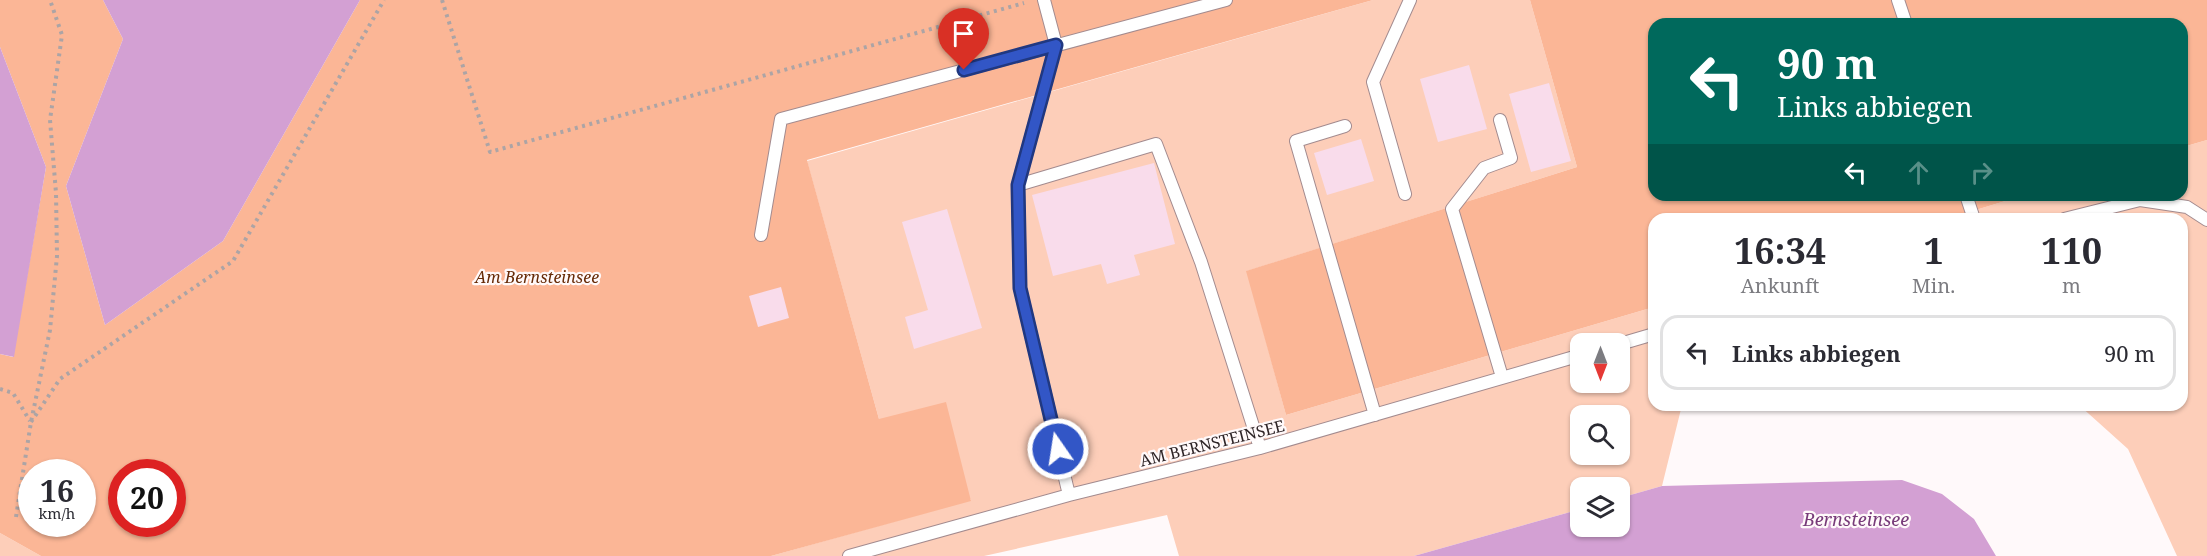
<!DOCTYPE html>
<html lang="de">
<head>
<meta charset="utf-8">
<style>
	body { margin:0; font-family:"Noto Serif",serif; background:#f7f7f7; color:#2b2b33; height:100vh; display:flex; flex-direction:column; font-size:22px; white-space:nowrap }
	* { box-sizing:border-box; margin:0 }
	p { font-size:20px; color:#7c7c81 }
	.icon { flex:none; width:33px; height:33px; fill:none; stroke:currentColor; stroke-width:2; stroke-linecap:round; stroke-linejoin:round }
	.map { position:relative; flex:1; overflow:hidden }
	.drawer { position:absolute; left:1648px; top:213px; width:540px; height:198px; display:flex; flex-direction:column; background:#fff; border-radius:18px; box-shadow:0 2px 4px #0004 }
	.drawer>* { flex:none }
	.banner { position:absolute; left:1648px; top:18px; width:540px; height:183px; border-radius:18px; box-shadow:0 2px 4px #0004; background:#00695c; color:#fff; overflow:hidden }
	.needle { width:39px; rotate:180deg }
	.buttons { position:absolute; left:1570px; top:333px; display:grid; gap:12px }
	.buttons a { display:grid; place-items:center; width:60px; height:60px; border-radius:12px; background:#fff; box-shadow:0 2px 4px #0004; font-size:30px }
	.speed { position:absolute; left:18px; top:459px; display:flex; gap:12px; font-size:30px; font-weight:700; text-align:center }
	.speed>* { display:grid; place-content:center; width:78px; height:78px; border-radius:50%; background:#fff; box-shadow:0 2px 4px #0004; line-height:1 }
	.speed small { font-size:15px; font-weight:400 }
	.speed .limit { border:9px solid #d22; background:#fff; color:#111 }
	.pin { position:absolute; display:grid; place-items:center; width:51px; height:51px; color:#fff; margin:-62px -26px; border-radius:50% 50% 50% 0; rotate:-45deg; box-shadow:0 0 6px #0007 }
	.pin .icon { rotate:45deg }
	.me { position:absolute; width:66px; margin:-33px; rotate:347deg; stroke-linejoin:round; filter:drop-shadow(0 0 4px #0008) }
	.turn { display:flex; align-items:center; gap:21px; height:126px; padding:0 30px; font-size:27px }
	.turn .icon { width:78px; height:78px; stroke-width:2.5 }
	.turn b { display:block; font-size:42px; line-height:51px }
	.lanes { display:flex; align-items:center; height:57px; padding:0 30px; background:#0003; justify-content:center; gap:30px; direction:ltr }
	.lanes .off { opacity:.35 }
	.eta { display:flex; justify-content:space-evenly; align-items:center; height:102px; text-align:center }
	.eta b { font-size:36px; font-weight:700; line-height:42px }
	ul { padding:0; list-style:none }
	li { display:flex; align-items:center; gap:18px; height:75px; margin:0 12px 9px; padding:0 18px; border:3px solid #e1e1e2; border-radius:18px }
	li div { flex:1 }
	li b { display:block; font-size:22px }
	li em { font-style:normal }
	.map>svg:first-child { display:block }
	.green { fill:#fdceb9; fill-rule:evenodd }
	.forest { fill:#fbb696; fill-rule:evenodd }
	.water { fill:#d3a0d3 }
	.building { fill:#f9dceb }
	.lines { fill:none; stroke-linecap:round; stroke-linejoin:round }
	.lane-casing { stroke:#a38b8f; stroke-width:14 }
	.path { stroke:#aca4a5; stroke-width:4; stroke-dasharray:3 4.5; stroke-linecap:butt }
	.lane { stroke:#fff; stroke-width:12 }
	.route-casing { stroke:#203881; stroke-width:15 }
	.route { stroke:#3256c6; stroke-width:10 }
	.labels { text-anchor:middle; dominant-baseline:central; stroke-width:4.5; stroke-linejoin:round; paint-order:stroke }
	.park-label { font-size:16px; font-style:italic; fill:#672b07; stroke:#fff9fa }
	.street-label { font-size:16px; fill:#2e2426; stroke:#fff9fa }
	.water-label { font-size:18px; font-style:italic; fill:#773a79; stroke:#fff9fa }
</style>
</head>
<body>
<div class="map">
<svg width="2207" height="556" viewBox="0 0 2207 556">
	<rect width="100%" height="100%" fill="#fff9fa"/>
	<path class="green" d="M 1373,0 L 1530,0 L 1577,167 L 1247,271 L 1286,415 L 1654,307 L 1654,405 L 1682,405 L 1662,486 L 1620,498 L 1620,488 L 1581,488 L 1581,509 L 1414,556 L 1179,556 L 1167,515 L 984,556 L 771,556 L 971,500 L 879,419 L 807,161 ZM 1581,344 L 1620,344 L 1620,382 L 1581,382 ZM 1581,416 L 1620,416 L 1620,454 L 1581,454 Z
		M 2207,140 L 2207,556 L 2177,556 L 2128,449 L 2079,405 L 2182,405 L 2182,219 L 1946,219 L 2025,195 L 2182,195 L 2183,147 Z
		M 0,533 L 41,556 L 0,556 Z"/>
	<path class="forest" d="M 0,0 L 103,0 L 123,39 L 66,186 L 105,325 L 223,241 L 360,0 L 1373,0 L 807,160 L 879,419 L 946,402 L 971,501 L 771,556 L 41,556 L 0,533 L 0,354 L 13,357 L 46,167 L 0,47 ZM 32,472 L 82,472 L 82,524 L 32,524 ZM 122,472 L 172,472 L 172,524 L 122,524 Z
		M 1530,0 L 2207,0 L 2207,140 L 2183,147 L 2182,24 L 1654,24 L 1654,195 L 2025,195 L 1946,219 L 1654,219 L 1654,307 L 1286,415 L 1246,271 L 1577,167 Z"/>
	<path class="water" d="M 103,0 L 360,0 L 223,241 L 105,325 L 66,186 L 123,39 Z
		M 0,47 L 46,167 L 14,357 L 0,354 Z
		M 1902,480 L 1942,494 L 1974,519 L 1996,556 L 1414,556 L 1581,509 L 1581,526 L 1620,526 L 1620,498 L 1662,486 Z"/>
	<path class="building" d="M 1469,65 L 1487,129 L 1438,142 L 1420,79 Z
		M 1549,83 L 1571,161 L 1531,172 L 1509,94 Z
		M 1361,139 L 1374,181 L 1327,195 L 1314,153 Z
		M 1154,163 L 1175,244 L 1134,255 L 1140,275 L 1107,284 L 1101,264 L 1053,276 L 1032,195 Z
		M 947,209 L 982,328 L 914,349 L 905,317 L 928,310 L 902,222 Z
		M 781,287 L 789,318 L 758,327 L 749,296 Z"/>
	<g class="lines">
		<g class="lane-casing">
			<path id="lane" d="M 1898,0 L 1906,24
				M 1500,120 L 1511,158 L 1484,168 L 1452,209 L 1502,377
				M 1345,126 L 1296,141 L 1375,415
				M 1018,185 L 1056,45 L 1044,0
				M 1405,194 L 1373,82 L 1410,0
				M 1966,195 L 1974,219
				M 2064,219 L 2140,200 L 2187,207 L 2207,220
				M 761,235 L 781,119 L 1226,0
				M 1620,344 L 1654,334
				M 1069,495 L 1020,288 L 1018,185 L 1156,144 L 1201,262 L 1260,448
				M 849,556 L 1069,495 L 1260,448 L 1581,355"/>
		</g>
		<path class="path" d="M 442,0 L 490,152 L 1024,3
			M 0,389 L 13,393 L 30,421
			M 31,422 L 60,379 L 233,261 L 384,0
			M 16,517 L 31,422 L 50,330 L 57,256 L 56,193 L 50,120 L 62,35 L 50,0"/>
		<use href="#lane" class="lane"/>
	</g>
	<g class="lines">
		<g class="route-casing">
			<path id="route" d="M 964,70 L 1056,45 L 1018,185 L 1020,288 L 1058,449"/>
		</g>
		<use href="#route" class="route"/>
	</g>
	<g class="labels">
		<g class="park-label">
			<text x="537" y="277">Am Bernsteinsee</text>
		</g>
		<g class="street-label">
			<text transform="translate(1212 443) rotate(-14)">AM BERNSTEINSEE</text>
		</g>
		<g class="water-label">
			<text x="1856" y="519">Bernsteinsee</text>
		</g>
	</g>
</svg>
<div class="buttons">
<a><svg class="needle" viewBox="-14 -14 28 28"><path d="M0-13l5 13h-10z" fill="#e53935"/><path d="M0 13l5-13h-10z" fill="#7c7c81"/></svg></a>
<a><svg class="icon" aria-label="search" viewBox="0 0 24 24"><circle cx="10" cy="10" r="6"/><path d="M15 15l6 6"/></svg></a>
<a><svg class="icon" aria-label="layers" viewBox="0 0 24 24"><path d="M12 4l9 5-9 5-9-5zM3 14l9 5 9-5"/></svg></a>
</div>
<div class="speed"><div>16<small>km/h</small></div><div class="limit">20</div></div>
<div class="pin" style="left:964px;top:70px;background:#d93025"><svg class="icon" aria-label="arrive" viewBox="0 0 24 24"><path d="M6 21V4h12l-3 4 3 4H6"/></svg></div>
<svg class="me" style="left:1058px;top:449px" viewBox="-20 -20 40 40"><circle r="17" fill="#3256c6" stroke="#fff" stroke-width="3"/><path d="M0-11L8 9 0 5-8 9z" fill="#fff"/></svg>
<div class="banner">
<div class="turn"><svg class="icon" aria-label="left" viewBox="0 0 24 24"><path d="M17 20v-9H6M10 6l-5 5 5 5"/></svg><div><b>90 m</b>Links abbiegen</div></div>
<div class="lanes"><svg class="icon" aria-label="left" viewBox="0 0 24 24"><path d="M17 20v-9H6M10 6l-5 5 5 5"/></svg><svg class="icon off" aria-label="ahead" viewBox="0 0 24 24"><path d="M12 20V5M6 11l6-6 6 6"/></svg><svg class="icon off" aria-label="right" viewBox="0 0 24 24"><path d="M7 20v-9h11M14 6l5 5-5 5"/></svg></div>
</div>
<section class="drawer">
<div class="eta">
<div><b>16:34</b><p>Ankunft</p></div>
<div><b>1</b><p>Min.</p></div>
<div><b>110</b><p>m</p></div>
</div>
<ul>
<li><svg class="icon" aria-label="left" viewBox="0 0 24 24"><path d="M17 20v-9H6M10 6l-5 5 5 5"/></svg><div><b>Links abbiegen</b></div><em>90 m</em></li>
</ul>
</section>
</div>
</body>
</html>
